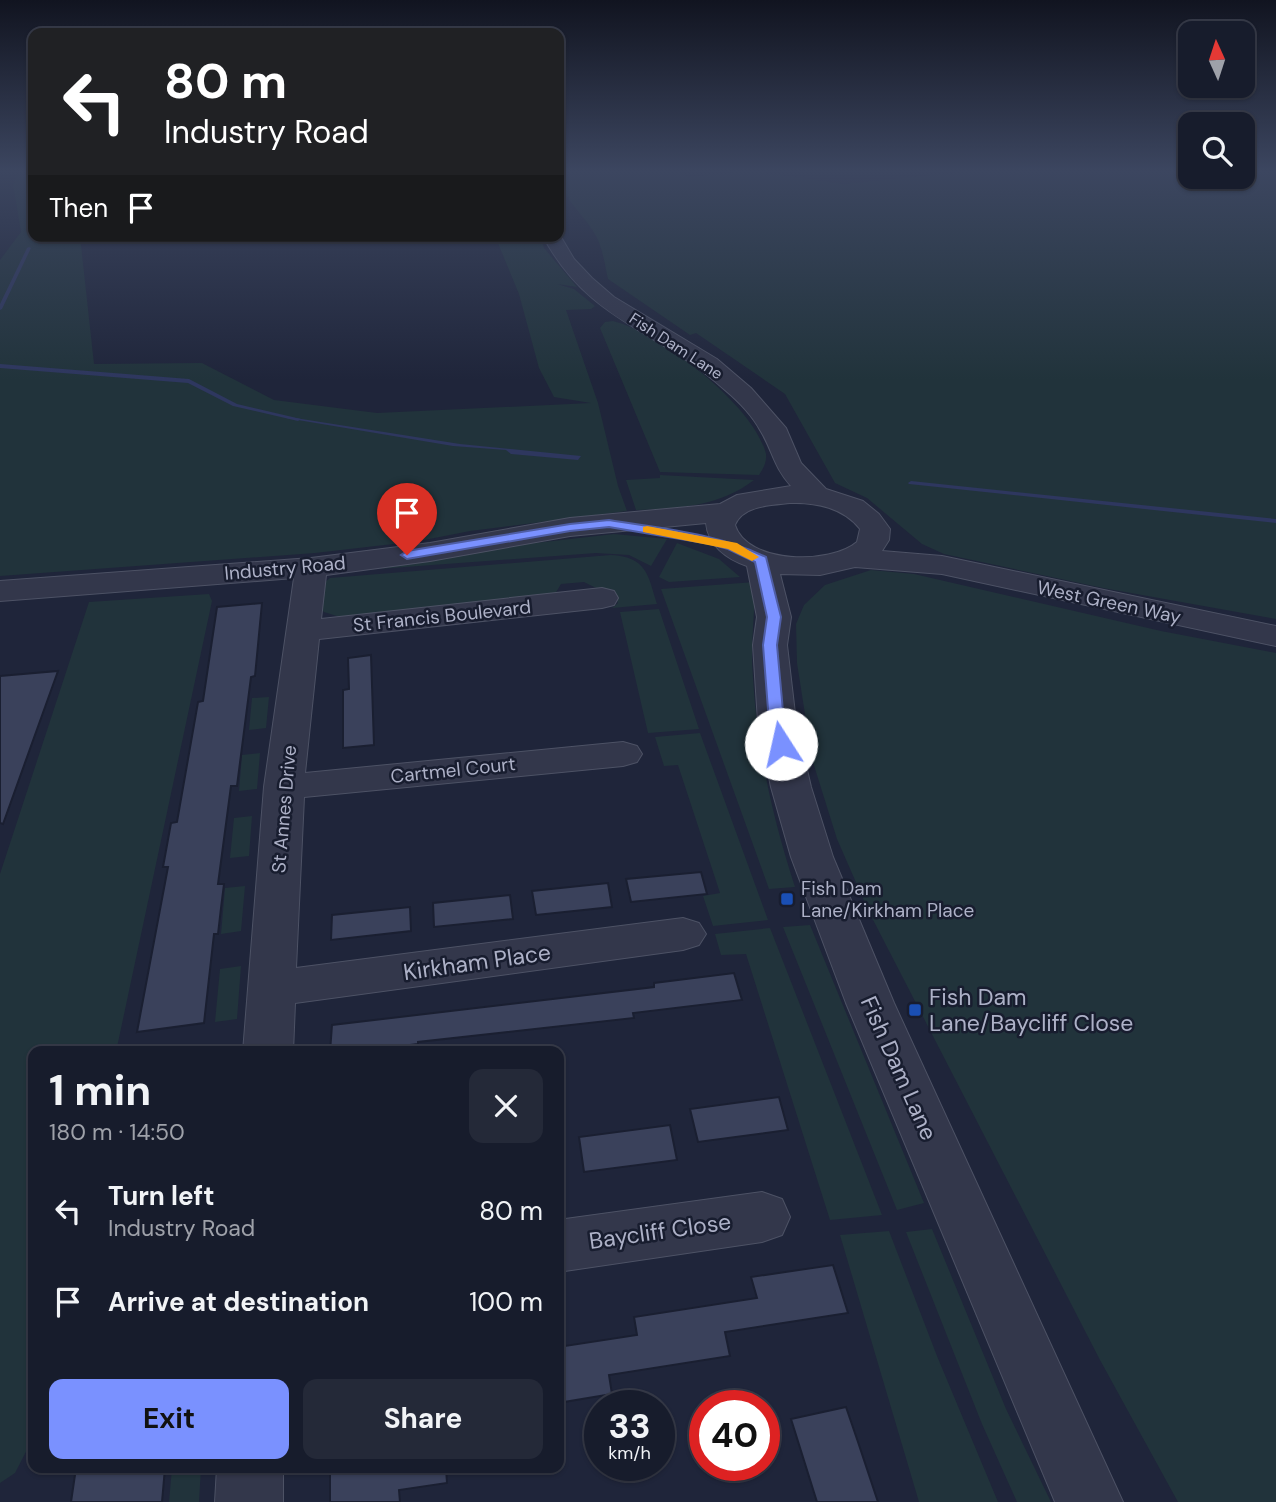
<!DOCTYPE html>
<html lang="en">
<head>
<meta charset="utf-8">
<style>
	body { margin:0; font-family:"DM Sans",sans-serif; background:#242938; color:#f1f3f6; height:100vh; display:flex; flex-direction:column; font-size:26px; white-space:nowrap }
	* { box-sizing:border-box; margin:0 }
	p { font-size:23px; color:#9ea1a9 }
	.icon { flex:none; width:38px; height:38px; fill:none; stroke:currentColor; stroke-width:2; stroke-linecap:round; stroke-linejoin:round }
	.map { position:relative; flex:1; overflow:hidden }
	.side { position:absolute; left:28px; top:1046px; width:536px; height:427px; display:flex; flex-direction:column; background:#171c2c; border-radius:14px; box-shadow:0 2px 5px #0004,0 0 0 2px #363a48 }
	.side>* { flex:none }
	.hud { position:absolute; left:28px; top:28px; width:536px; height:214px; border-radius:14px; box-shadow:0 2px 5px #0004,0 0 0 2px #363a48; background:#202124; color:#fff; overflow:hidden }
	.needle { width:46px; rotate:357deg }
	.controls { position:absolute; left:1178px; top:21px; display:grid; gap:14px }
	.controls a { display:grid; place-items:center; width:77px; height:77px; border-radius:14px; background:#171c2c; box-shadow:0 2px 5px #0004,0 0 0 2px #363a48; font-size:35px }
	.speed { position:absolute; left:584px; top:1390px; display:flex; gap:14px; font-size:35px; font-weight:700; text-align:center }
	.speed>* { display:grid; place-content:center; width:91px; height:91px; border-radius:50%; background:#171c2c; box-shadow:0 2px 5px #0004,0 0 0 2px #363a48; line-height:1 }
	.speed small { font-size:18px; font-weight:400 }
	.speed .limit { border:10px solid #d22; background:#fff; color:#111 }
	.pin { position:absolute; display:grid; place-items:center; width:60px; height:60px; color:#fff; margin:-72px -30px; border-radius:50% 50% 50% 0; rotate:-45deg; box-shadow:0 0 7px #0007 }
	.pin .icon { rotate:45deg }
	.me { position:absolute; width:77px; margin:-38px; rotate:350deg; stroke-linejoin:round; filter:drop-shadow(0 0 5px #0008) }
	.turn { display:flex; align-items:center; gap:24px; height:147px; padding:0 21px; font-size:32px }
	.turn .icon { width:91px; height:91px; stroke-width:2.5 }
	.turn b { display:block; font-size:49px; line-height:60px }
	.then { display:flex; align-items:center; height:66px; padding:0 21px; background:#0003; gap:14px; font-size:26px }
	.round { display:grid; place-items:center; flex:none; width:74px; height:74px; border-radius:14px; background:#242938 }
	.head { display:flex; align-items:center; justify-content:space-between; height:119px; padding:0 21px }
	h1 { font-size:42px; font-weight:700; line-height:52px }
	.cta { display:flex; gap:14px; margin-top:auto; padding:14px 21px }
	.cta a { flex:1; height:80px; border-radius:14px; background:#7a91ff; color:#111; font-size:28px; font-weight:700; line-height:80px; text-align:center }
	.cta a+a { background:#242938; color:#f1f3f6 }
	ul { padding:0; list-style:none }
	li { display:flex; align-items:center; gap:21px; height:91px; padding:0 21px }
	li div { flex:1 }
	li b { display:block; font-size:26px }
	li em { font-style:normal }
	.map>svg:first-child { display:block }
	.green { fill:#21333b }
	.water { fill:#2e375f }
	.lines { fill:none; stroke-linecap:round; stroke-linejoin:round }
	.stream { fill:#2e375f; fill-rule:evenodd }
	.building { fill:#3a415b; stroke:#1a1f31; stroke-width:2 }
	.minor-casing { stroke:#4d5265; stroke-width:2 }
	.minor { fill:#33374b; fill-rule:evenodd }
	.route { fill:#7a91ff; stroke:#4f5ea6; stroke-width:2 }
	.slow { fill:#f59e0b }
	.transit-dot { fill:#1a4fb4; stroke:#181d2f; stroke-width:2.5 }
	.labels { text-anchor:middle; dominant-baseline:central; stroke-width:5; stroke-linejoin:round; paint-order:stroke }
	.far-street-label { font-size:16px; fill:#adb1c7; stroke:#181d2f }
	.street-label { font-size:19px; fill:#adb1c7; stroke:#181d2f }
	.poi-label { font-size:19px; fill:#adb1c7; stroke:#181d2f; text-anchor:start }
	.near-street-label { font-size:23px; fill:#adb1c7; stroke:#181d2f }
	.near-poi-label { font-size:23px; fill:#adb1c7; stroke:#181d2f; text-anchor:start }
</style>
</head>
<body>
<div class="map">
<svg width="1276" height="1502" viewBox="0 0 1276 1502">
	<rect width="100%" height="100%" fill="#1f253a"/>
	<path class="green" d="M 21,170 L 33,170 L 33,236 L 80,236 L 94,364 L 202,363 L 274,400 L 377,413 L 591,403 L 554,397 L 539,368 L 519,294 L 495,236 L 540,236 L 544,248 L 577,287 L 557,284 L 574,289 L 595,306 L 591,309 L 566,310 L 598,403 L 618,486 L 627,511 L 470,531 L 419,541 L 315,553 L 0,576 L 0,260 L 21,232 L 13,184 Z
		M 558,170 L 677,170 L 688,177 L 751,171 L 844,184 L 984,170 L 1190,171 L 1190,177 L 1242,177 L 1243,170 L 1276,170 L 1276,619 L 1103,588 L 944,554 L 922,544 L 867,498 L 835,483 L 785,394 L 696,333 L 690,335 L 608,279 C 605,266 603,249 596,236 C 585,215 558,195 558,170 Z
		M 613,321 C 659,332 755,406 766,454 C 767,462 763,469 759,475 L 660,472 L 600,328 L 605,322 Z
		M 660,475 L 754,480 C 721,506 677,509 636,510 L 626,480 L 660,478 Z
		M 614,534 L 667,539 L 651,566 L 629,555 L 596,553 L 378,569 L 527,544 Z
		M 677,543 L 719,559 L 740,577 L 669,582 L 659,577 Z
		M 611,555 C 647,557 648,575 657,604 L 612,608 L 618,603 L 612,590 L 596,588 L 584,582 L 561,584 L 555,594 L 343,618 L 324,612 L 320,607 L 324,583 L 330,578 Z
		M 871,570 L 914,574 L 1161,631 L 1276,653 L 1276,1502 L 1178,1502 L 1100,1360 L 869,912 L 837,839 L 812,759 L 797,663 L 796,624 L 804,605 L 825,585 Z
		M 755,582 C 755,614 750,646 753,678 C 757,750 773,819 795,887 L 769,889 L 661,589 Z
		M 209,594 L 212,601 L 116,1052 L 33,1052 L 33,1438 L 15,1473 L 0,1483 L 0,874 L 89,602 Z
		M 659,609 L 699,729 L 648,733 L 620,612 Z
		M 269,697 L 266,728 L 249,730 L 252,698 Z
		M 700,733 L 768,920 L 713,926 L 703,896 L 720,893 L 678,765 L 664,766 L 655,737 Z
		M 260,753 L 257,789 L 239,791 L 242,755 Z
		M 252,816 L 249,856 L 230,858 L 234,818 Z
		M 245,886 L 241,931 L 221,934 L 225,888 Z
		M 810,925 L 924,1203 L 897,1210 L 783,927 Z
		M 770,928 L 882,1215 L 830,1220 L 746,954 L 721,955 L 715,934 Z
		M 241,966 L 237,1019 L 215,1022 L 220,969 Z
		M 932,1229 L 1006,1409 L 1051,1502 L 1017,1502 L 982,1424 L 906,1232 Z
		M 889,1231 L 937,1356 L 998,1502 L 919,1502 L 840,1235 Z
		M 172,1468 L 201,1468 L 199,1502 L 169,1502 Z"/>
	<path class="water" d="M 289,417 L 460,444 L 581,456 L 578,460 L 511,454 L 506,450 L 453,446 L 286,418 Z"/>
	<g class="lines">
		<path class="stream" d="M 29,247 L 31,248 L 2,309 L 0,310 L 0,304 L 27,248 Z
			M 0,364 L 189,379 L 237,404 L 301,419 L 298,421 L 233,406 L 188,383 L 0,368 Z
			M 911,481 L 1276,519 L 1276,523 L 909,484 L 908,483 Z"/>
	</g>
	<path class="building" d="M 262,603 L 255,676 L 251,677 L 237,786 L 231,786 L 218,884 L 224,884 L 221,908 L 218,934 L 214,934 L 204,1023 L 137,1032 L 168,867 L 163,867 L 171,823 L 177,822 L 198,702 L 203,701 L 217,607 Z
		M 371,655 L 374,745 L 343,748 L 343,690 L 349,689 L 348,658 Z
		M 58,671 L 3,824 L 0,823 L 0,676 Z
		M 701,872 L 707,894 L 631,902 L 626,879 Z
		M 608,883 L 612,907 L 536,915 L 532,891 Z
		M 510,895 L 513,919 L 434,927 L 433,903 Z
		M 410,907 L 411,931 L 331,940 L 332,915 Z
		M 734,973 L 742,1000 L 633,1013 L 634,1018 L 418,1042 L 418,1044 L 355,1052 L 330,1052 L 332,1025 L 654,987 L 654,983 Z
		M 779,1097 L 788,1130 L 698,1142 L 690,1109 Z
		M 670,1125 L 677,1160 L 584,1172 L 579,1137 Z
		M 833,1265 L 848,1313 L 725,1332 L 730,1356 L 609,1375 L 612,1394 L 558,1403 L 558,1347 L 637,1335 L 634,1317 L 757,1298 L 751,1277 Z
		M 846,1407 L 858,1442 L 878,1502 L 817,1502 L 791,1419 Z
		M 76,1468 L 165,1468 L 162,1502 L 71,1502 Z
		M 330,1468 L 446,1468 L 447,1483 L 399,1490 L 400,1502 L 330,1502 Z"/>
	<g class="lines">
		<g class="minor-casing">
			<path id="minor" d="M 558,232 L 574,259 L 592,278 L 614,297 L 717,359 L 751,388 L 786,428 L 801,463 L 826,489 L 863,501 L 879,514 L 890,529 L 889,540 L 882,551 L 942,556 L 1276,626 L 1276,646 L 942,574 L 855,567 L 820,575 L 780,574 L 791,617 L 787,645 L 796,722 L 811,787 L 833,857 L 894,1003 L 1123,1502 L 1055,1502 L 846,1003 L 791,857 L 771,787 L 758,722 L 753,645 L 757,617 L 747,566 C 726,559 708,545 706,523 L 570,536 L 430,561 L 326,575 L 321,619 L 602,588 L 614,591 L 618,598 L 614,605 L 602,608 L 319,639 L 305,773 L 623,742 L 637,746 L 642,754 L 637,762 L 623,766 L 304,797 L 296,968 L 683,918 L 699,923 L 706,934 L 699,945 L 683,950 L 295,1003 L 293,1052 L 243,1052 L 264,787 L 294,578 L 0,601 L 0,581 L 311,558 L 430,543 L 570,518 L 720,504 L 737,495 L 791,486 C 773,466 773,451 760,430 C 752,415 738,401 725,390 C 659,330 588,322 543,236 L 558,236 ZM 790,503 C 816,502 844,508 860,529 L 857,542 C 830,565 747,564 735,525 C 743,505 773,505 790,503 Z
				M 762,1192 L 782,1199 L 790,1217 L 782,1235 L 762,1242 L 558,1272 L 558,1220 Z
				M 217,1468 L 283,1468 L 283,1502 L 215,1502 Z"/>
		</g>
		<use href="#minor" class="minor"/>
	</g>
	<linearGradient id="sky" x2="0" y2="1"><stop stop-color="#111420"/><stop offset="0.45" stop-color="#3c4660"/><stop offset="1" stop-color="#3c4660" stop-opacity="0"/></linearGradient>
	<rect width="1276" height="380" fill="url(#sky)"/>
	<path class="route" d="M 609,520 C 663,529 716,533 766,557 L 781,617 L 777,645 L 784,722 L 789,744 L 787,747 L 776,747 L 769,722 L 763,645 L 767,617 L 755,562 L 728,549 L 710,544 L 609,527 L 570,531 L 407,559 L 401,555 L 407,551 L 570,524 Z"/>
	<path class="slow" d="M 647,526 L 737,543 L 759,557 L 752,561 L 728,549 L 643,532 L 643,527 Z"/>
	<g class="transit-dot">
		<rect x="780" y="892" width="14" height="14" rx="3.5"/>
		<rect x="908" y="1003" width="14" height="14" rx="3.5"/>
	</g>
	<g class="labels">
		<g class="far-street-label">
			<text transform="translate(676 346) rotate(33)">Fish Dam Lane</text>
		</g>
		<g class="street-label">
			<text transform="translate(285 568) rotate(-5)">Industry Road</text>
			<text transform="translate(1109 602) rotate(12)">West Green Way</text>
			<text transform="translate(442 616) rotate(-6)">St Francis Boulevard</text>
			<text transform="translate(453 770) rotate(-6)">Cartmel Court</text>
			<text transform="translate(284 809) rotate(-85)">St Annes Drive</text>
		</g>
		<g class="poi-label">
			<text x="801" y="888">Fish Dam<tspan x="801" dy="22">Lane/Kirkham Place</tspan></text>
		</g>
		<g class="near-street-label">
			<text transform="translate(477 962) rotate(-8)">Kirkham Place</text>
			<text transform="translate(899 1068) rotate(66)">Fish Dam Lane</text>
			<text transform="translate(660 1231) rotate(-8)">Baycliff Close</text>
		</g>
		<g class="near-poi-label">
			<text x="929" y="997">Fish Dam<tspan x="929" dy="26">Lane/Baycliff Close</tspan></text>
		</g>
	</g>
</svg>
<div class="controls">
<a><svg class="needle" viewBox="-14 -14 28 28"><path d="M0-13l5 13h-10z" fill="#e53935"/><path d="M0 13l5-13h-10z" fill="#9ea1a9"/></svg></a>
<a><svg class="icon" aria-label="search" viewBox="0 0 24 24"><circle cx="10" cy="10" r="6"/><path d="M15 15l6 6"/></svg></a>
</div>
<div class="speed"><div>33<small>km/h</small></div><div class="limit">40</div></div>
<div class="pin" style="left:407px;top:555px;background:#d93025"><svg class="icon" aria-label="arrive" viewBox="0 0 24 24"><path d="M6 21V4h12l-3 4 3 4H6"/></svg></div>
<svg class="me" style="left:781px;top:744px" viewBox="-20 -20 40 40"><circle r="19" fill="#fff"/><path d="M0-13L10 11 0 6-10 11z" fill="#7a91ff"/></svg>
<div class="hud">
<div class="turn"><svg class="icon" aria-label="left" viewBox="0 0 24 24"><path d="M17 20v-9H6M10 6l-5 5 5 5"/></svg><div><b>80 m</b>Industry Road</div></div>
<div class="then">Then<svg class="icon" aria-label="arrive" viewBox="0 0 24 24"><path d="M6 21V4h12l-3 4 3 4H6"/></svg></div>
</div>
<section class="side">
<div class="head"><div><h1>1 min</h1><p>180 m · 14:50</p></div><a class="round"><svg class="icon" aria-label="close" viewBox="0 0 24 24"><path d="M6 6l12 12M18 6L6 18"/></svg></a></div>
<ul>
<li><svg class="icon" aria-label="left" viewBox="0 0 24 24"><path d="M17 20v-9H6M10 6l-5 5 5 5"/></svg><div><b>Turn left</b><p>Industry Road</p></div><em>80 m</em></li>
<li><svg class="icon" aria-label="arrive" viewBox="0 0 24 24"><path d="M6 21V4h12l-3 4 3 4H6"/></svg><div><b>Arrive at destination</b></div><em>100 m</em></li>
</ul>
<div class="cta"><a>Exit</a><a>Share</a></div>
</section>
</div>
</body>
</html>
